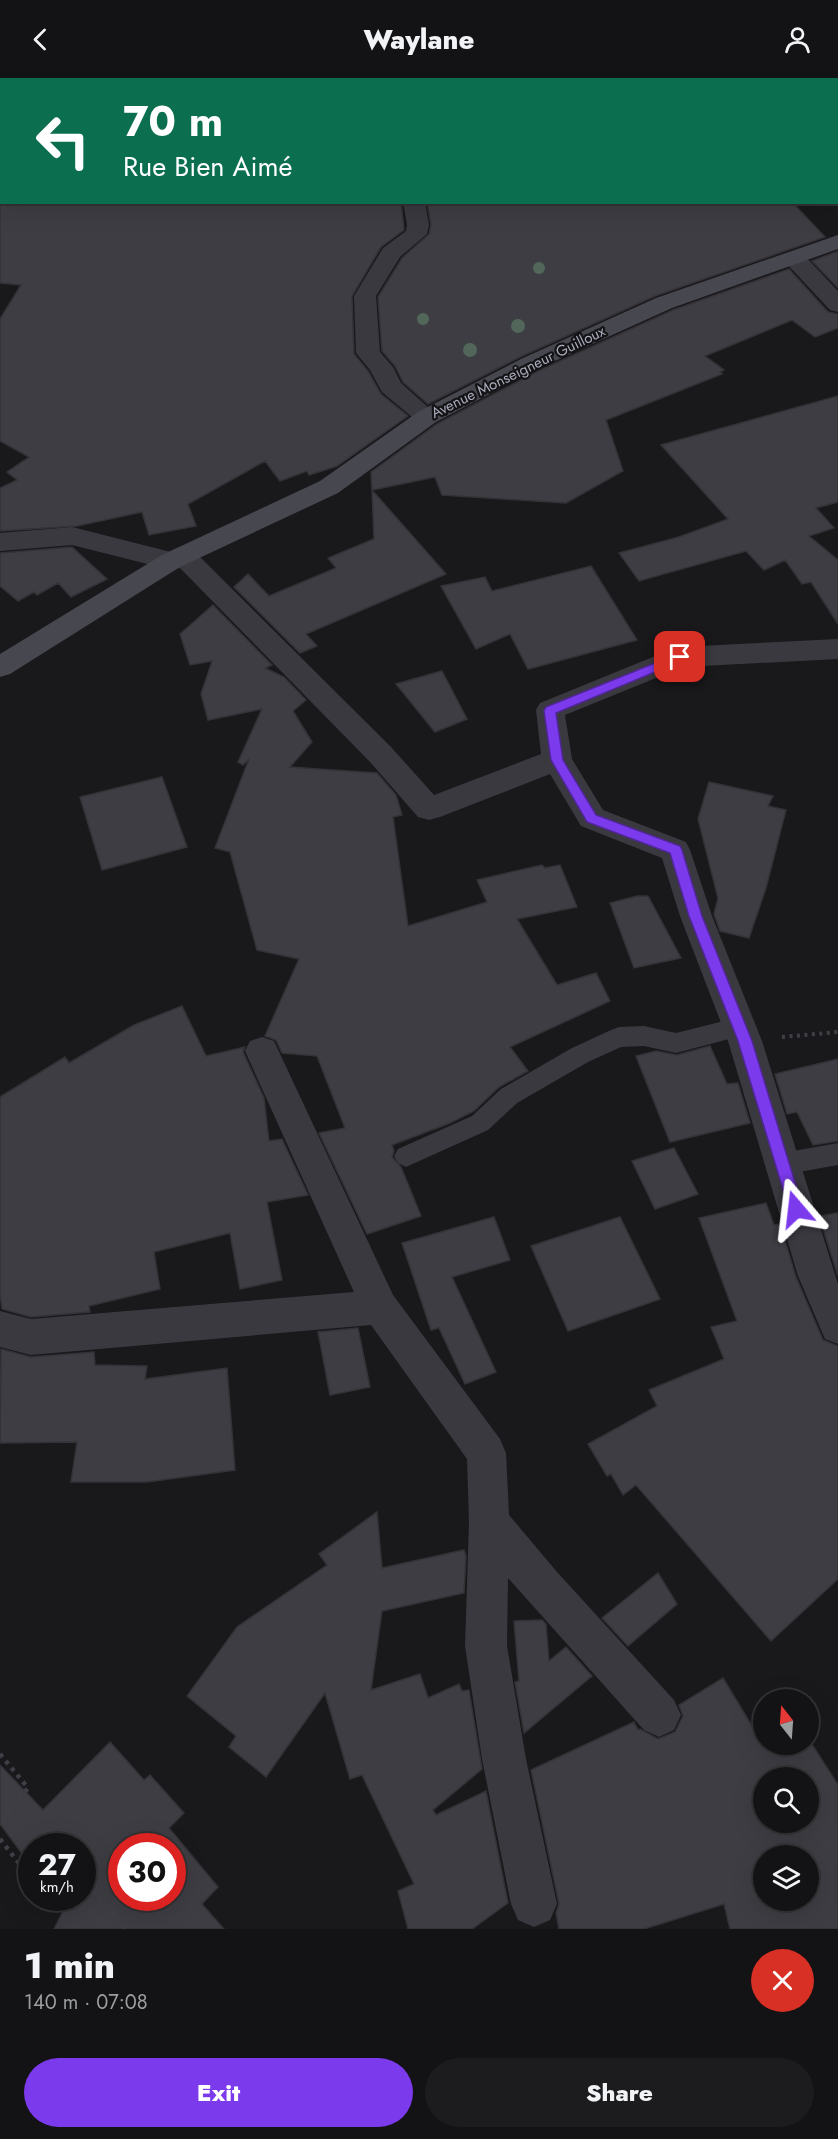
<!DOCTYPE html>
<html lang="en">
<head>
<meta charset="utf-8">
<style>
	body { margin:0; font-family:Jost,sans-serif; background:#1c1b1d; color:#f1f3f6; height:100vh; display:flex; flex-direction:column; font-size:22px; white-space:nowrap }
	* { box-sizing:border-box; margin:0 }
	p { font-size:20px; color:#9d9ea0 }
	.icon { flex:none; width:33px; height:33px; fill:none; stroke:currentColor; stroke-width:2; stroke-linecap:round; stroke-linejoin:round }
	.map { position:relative; height:1851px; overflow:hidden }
	.panel { display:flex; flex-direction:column; background:#131214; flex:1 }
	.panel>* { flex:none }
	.banner { position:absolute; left:0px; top:0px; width:838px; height:126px; box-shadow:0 6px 24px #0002,0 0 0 2px #323234; background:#0b6e4f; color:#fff; overflow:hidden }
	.needle { width:39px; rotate:343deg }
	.controls { position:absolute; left:753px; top:1611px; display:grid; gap:12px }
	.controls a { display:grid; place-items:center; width:66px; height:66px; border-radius:50%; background:#131214; box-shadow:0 6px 24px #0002,0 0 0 2px #323234; font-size:30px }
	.speed { position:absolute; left:18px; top:1755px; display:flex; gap:12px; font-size:30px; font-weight:700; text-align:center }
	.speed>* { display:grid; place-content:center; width:78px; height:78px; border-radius:50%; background:#131214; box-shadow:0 6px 24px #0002,0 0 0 2px #323234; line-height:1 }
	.speed small { font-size:15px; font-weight:400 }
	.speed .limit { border:9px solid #d22; background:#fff; color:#111 }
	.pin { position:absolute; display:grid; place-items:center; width:51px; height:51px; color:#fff; margin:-26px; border-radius:12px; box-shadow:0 3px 9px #0006 }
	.me { position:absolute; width:66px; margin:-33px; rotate:343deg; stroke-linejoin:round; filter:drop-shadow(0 0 4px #0008) }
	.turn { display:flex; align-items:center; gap:21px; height:126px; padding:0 24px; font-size:27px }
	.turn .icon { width:78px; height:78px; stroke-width:2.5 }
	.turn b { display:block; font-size:42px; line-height:51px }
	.round { display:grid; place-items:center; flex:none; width:63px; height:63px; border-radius:32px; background:#1c1b1d }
	.headline { display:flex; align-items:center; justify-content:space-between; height:102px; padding:0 24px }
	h1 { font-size:36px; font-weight:800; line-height:45px }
	.button { display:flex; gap:12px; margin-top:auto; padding:12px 24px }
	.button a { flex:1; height:69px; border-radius:36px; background:#7c3aed; color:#fff; font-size:24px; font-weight:800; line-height:69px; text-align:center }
	.button a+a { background:#1c1b1d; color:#f1f3f6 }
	header { display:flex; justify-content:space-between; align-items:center; height:78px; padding:0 24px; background:#131214; font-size:27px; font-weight:800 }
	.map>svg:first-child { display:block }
	.building { fill:#3e3d43; stroke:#343237; stroke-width:1.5; fill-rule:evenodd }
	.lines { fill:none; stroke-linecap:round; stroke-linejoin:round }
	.path-far1 { stroke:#3f3f47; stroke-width:4; stroke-dasharray:3 4.5; stroke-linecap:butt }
	.path { stroke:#3f3f47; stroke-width:4.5; stroke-dasharray:4 5; stroke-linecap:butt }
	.lane { fill:#3a3940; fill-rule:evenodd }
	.street { fill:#3a3940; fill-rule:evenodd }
	.secondary { fill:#474750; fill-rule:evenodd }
	.tree { fill:#526759 }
	.route { fill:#7c3aed; stroke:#51269a; stroke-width:1.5 }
	.labels { text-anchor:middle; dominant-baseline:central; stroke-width:4.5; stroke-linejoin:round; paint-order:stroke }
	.far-street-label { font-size:15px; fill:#aaabbb; stroke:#141316 }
</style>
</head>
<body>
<header><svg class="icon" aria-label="back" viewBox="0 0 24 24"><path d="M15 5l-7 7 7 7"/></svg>Waylane<svg class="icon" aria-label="person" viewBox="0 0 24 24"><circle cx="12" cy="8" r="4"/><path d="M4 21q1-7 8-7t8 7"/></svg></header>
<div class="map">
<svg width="838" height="1851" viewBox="0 0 838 1851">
	<rect width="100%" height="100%" fill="#19181b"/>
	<path class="building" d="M 0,124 L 401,124 L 404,152 L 381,169 L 352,218 L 354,276 L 368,293 L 381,316 L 408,338 L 337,388 L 309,397 L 307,393 L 280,403 L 265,383 L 188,426 L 196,448 L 149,457 L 142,434 L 77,448 L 0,453 L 0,410 L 17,402 L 7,394 L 29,379 L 0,363 L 0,241 L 21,207 L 0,205 Z
		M 427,124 L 792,124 L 825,159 L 655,218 L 520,279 L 428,326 L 403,304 L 395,288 L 382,273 L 378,219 L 402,180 L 429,156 L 431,147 Z
		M 838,173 L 838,210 L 812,183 Z
		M 789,191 L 828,234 L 838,236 L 838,250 L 815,259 L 792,242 L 705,278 L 724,292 L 720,294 L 722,296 L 606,342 L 623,393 L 566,425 L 442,417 L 435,399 L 372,412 L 371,394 L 437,346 L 538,293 L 673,232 Z
		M 838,318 L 838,424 L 816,430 L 834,450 L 809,458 L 838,482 L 838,546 L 811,504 L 802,506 L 785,482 L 764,492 L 746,473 L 639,503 L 619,475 L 679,459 L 728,441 L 661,367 Z
		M 372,412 L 446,496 L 306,556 L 317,568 L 300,575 L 234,509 L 248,496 L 269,518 L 336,490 L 328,480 L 374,461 Z
		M 72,469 L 107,501 L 71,519 L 58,505 L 37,517 L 34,514 L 18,523 L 0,508 L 0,475 Z
		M 591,488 L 637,562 L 528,591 L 510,556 L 476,571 L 441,508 L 485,499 L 492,513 Z
		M 213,527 L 272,587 L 265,590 L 284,599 L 306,622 L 293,633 L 312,664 L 290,689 L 377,695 L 396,717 L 402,737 L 393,739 L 408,848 L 487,824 L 477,802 L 542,787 L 545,790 L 560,787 L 577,829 L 517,841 L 557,907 L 596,895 L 610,923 L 510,969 L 528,993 L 499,1009 L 474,1033 L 450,1045 L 392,1067 L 394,1073 L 392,1079 L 401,1089 L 421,1138 L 367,1156 L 319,1055 L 345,1050 L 317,978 L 282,975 L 276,962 L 265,958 L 299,881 L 257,872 L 230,774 L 215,770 L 249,681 L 243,687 L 238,684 L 262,631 L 208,642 L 201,616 L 212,583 L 190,587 L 180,556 Z
		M 442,593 L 467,641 L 435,654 L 396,606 Z
		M 162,699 L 187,769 L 102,792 L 80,719 Z
		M 709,704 L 773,718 L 768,728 L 786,732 L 766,810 L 749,860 L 720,853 L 714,836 L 718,820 L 698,741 Z
		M 637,818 L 648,818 L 681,880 L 634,890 L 610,825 Z
		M 182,928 L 206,978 L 245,969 L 243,974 L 264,1020 L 269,1063 L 282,1061 L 308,1117 L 267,1124 L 282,1202 L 240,1211 L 230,1155 L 154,1174 L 160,1211 L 89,1228 L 90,1234 L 31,1239 L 2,1231 L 0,1216 L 0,1019 L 65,979 L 69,985 L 134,947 Z
		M 710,968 L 727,1006 L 738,1005 L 750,1045 L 670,1064 L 636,978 L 656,973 L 677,977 Z
		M 838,981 L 838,1063 L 813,1067 L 797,1034 L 787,1036 L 775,996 Z
		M 674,1070 L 698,1116 L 655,1131 L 632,1083 Z
		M 766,1125 L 774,1147 L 780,1146 L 796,1199 L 823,1262 L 838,1268 L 838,1501 L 771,1563 L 636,1407 L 623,1417 L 611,1396 L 607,1398 L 588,1366 L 657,1328 L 649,1312 L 724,1281 L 711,1249 L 737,1243 L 699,1140 Z
		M 838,1135 L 838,1198 L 819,1138 Z
		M 494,1139 L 510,1182 L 452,1199 L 496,1294 L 465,1306 L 439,1250 L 431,1252 L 402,1165 Z
		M 620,1139 L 660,1221 L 568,1253 L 531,1168 Z
		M 358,1250 L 370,1309 L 330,1317 L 318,1254 Z
		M 1,1271 L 31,1279 L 94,1274 L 95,1287 L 147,1288 L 145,1301 L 227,1290 L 235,1392 L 147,1404 L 71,1404 L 77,1364 L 0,1365 Z
		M 377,1434 L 382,1490 L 464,1472 L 466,1478 L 464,1515 L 382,1533 L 371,1612 L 420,1596 L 428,1620 L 459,1606 L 462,1613 L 469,1612 L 482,1691 L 433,1732 L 436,1737 L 486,1713 L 508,1825 L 472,1851 L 408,1851 L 398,1813 L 414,1806 L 362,1697 L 350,1701 L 325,1615 L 266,1699 L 229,1669 L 236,1658 L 187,1618 L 237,1549 L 327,1487 L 319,1476 Z
		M 658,1495 L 677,1526 L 628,1568 L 602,1540 Z
		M 542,1542 L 546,1546 L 549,1583 L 566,1569 L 592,1598 L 524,1655 L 515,1604 L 519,1603 L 514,1543 Z
		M 723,1600 L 758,1658 L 764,1655 L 764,1666 L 808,1666 L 808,1660 L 838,1707 L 838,1851 L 730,1851 L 724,1826 L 644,1851 L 559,1851 L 556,1835 L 559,1826 L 531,1692 L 634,1644 L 638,1652 L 640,1651 L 658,1661 L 675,1654 L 683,1638 L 679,1627 ZM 764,1700 L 808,1700 L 808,1744 L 764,1744 ZM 764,1778 L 808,1778 L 808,1822 L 764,1822 Z
		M 110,1664 L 144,1702 L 150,1697 L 184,1735 L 169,1750 L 218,1809 L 202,1826 L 224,1851 L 54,1851 L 63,1833 L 54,1820 L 82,1820 L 82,1768 L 32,1768 L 32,1789 L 0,1746 L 0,1687 L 43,1732 ZM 122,1768 L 172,1768 L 172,1820 L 122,1820 Z"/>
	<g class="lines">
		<path class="path-far1" d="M 782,959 L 838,954"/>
		<path class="path" d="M 0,1676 L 28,1710 L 0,1745
			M 0,1761 L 32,1802
			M 82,1804 L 85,1802 L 125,1851
			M 46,1820 L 51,1826 L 60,1820"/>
		<path class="lane" d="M 740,939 L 748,942 L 751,949 L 748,956 L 676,975 L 644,968 L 621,969 L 588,984 L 517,1025 L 488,1052 L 406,1089 L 398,1085 L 394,1078 L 398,1071 L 472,1038 L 501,1011 L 572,970 L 611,952 L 619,949 L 644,948 L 676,955 Z
			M 838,1065 L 838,1087 L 782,1097 L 773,1094 L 770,1086 L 773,1078 L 782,1075 Z"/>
		<path class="street" d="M 593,0 L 614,0 L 615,2 L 594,2 Z
			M 681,0 L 721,0 L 722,2 L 680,2 Z
			M 828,0 L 838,0 L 838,8 L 837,2 L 827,2 Z
			M 403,124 L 425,124 L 429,147 L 427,156 L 400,179 L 376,218 L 380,274 L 393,289 L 401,305 L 439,339 L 436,344 L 427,347 L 418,344 L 382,314 L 370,292 L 356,275 L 354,218 L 383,170 L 406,153 L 407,147 Z
			M 795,174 L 803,176 L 838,213 L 838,234 L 830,232 L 787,186 L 784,181 L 787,176 Z
			M 72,449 L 171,474 L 174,471 L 183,468 L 192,471 L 391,669 L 434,717 L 541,676 L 536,632 L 540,625 L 670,572 L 680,569 L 838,561 L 838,581 L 683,589 L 565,637 L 572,681 L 603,732 L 686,764 L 690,772 L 712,838 L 762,963 L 838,1206 L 838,1266 L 825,1261 L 798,1198 L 728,963 L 680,838 L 662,780 L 581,748 L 550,696 L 440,739 L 429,742 L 418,739 L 371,685 L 180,490 L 171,492 L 72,467 L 0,473 L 0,455 Z
			M 262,959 L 274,963 L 393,1217 L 500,1361 L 506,1375 L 509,1437 L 557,1494 L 674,1622 L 681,1637 L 674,1652 L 659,1659 L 644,1652 L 508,1500 L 507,1568 L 526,1681 L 557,1826 L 550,1842 L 534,1849 L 518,1842 L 511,1826 L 482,1681 L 465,1568 L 469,1445 L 467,1381 L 371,1247 L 31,1277 L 0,1269 L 0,1233 L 31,1241 L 354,1214 L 245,973 L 250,963 Z"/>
		<path class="secondary" d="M 838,157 L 838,171 L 672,230 L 537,291 L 436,344 L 338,415 L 180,489 L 10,596 L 0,599 L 0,576 L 162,477 L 320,403 L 418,334 L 521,281 L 656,220 Z"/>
	</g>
	<g class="tree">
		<circle cx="539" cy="190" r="6"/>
		<circle cx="423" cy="241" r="6"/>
		<circle cx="518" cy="248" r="7"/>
		<circle cx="470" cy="272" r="7"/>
	</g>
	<path class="route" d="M 680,575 L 684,576 L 684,582 L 556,635 L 563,682 L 596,737 L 680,768 L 682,772 L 702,838 L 752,963 L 803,1131 L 801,1135 L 796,1137 L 791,1135 L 789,1131 L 738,963 L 689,838 L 670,775 L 587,744 L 551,682 L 544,633 L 546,629 Z"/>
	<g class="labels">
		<g class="far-street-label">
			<text transform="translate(518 294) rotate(-26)">Avenue Monseigneur Guilloux</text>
		</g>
	</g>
</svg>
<div class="controls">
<a><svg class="needle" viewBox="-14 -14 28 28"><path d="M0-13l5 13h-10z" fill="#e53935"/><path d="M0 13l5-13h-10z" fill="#9d9ea0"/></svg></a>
<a><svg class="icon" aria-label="search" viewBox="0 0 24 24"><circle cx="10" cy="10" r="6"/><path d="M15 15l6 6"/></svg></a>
<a><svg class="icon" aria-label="layers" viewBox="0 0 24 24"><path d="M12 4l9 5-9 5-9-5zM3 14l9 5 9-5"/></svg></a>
</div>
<div class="speed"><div>27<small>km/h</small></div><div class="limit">30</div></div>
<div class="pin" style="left:680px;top:579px;background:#d93025"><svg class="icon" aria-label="arrive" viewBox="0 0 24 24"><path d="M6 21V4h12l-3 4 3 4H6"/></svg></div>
<svg class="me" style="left:796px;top:1131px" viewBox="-20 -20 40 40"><path d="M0-17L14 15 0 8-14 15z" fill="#7c3aed" stroke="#fff" stroke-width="4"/></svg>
<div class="banner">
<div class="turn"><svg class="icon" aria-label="left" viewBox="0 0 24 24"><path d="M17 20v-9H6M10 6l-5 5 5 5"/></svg><div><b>70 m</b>Rue Bien Aimé</div></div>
</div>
</div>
<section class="panel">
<div class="headline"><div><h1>1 min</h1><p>140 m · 07:08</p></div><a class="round" style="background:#d93025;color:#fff"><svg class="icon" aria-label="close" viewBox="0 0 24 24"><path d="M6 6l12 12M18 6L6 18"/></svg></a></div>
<div class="button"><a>Exit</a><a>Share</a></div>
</section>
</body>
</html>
